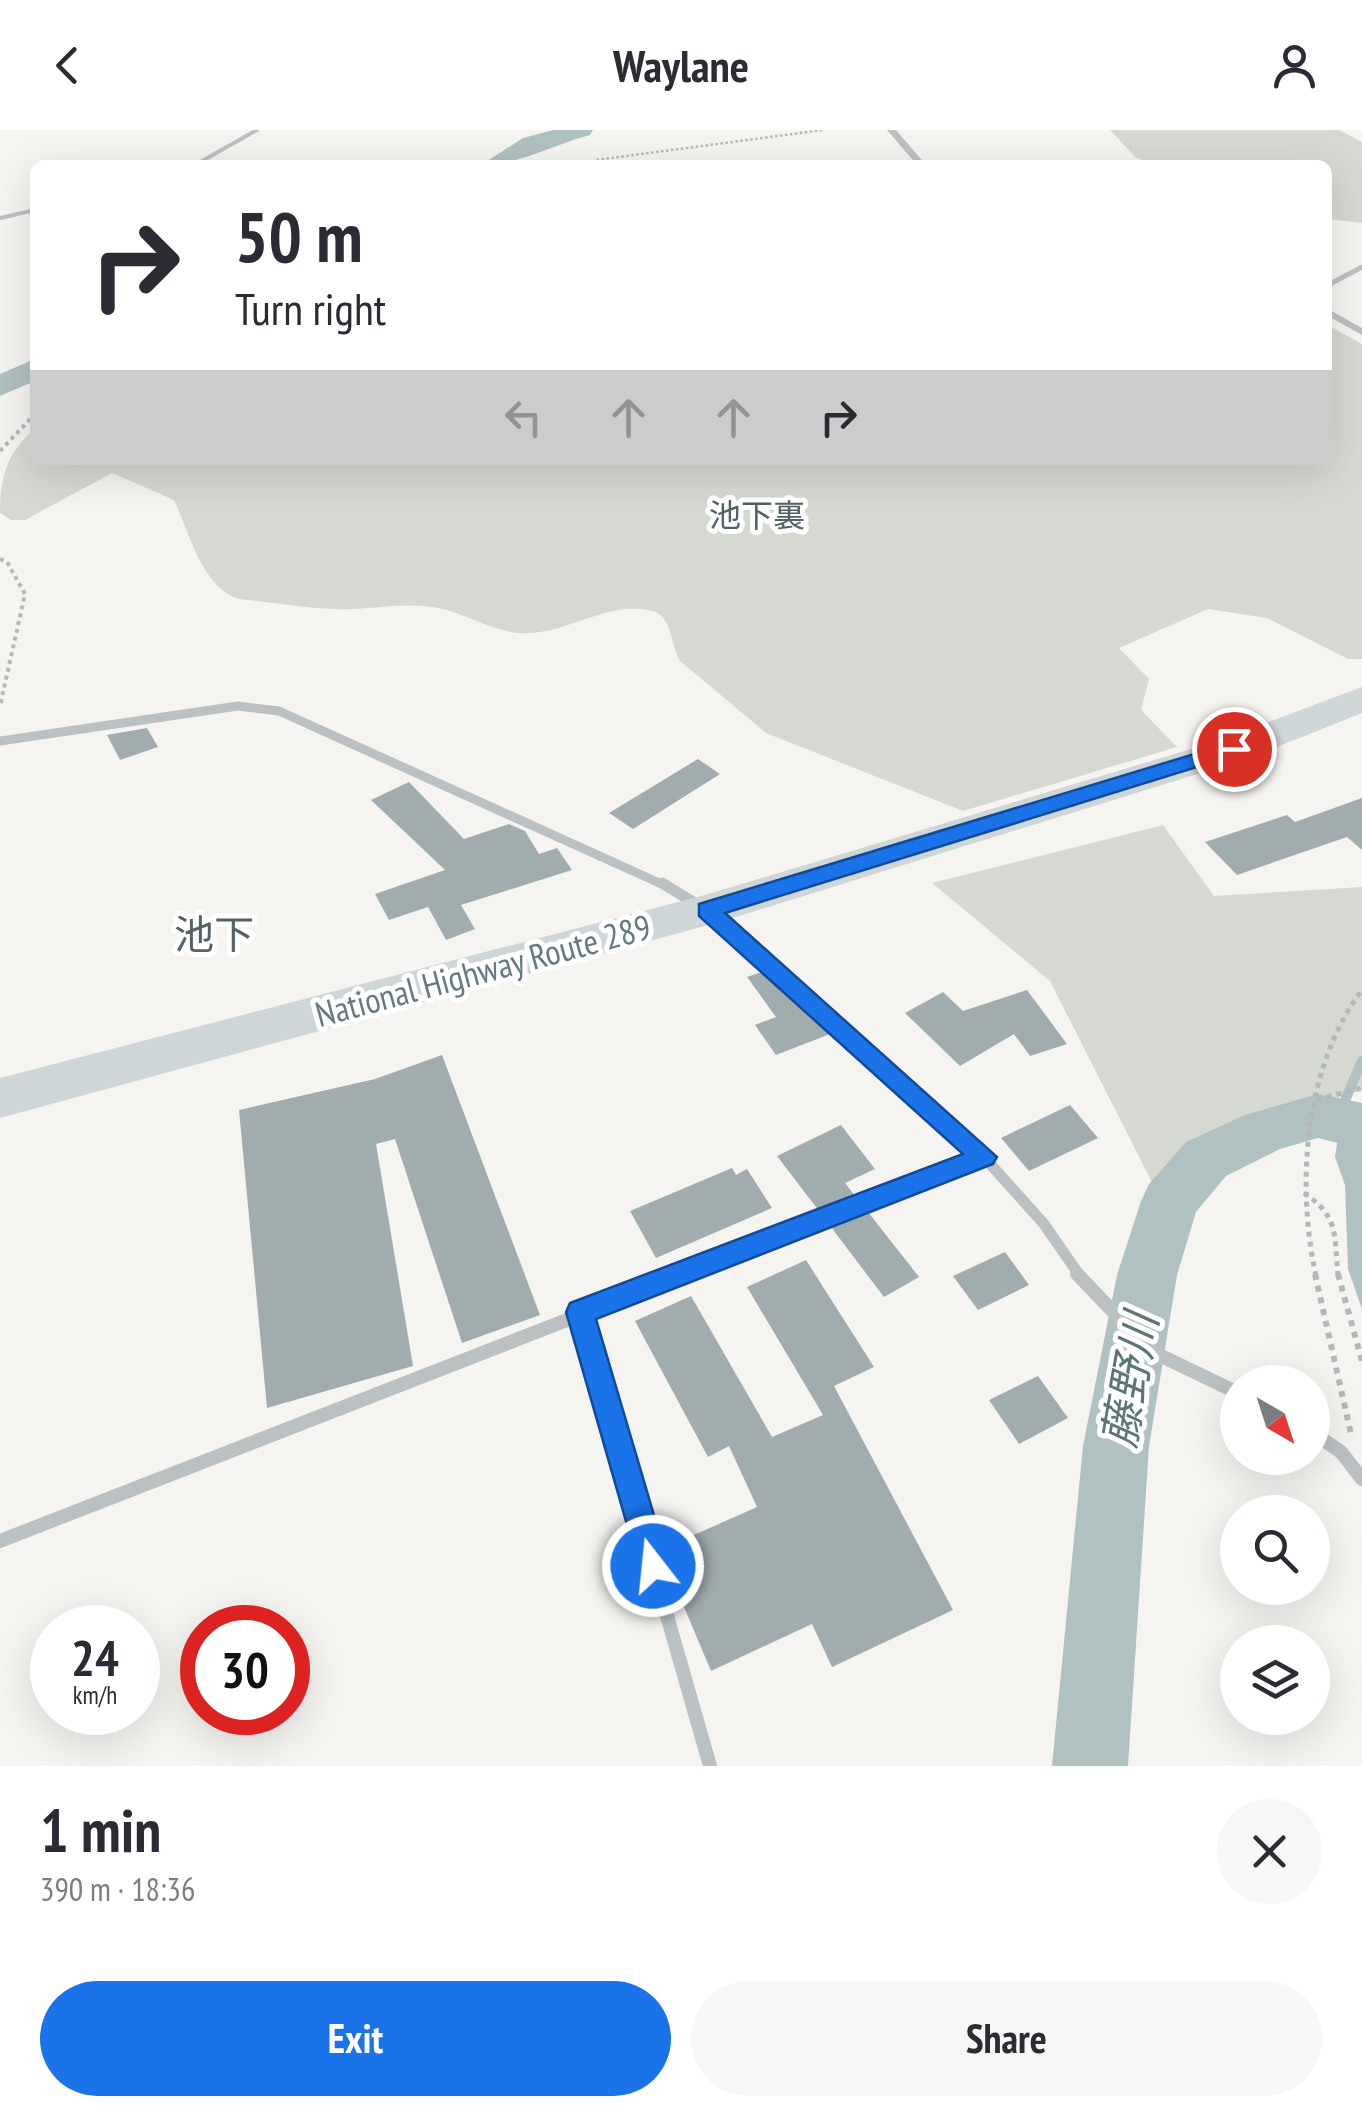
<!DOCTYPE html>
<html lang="en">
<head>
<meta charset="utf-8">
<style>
	body { margin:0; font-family:"PT Sans Narrow","Noto Sans JP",sans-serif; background:#f7f7f7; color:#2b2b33; height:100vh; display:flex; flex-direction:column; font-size:38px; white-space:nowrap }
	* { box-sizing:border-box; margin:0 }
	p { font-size:32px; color:#7c7c81 }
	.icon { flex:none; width:55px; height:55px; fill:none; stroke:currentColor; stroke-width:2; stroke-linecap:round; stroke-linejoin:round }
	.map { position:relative; height:1636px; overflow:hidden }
	.drawer { display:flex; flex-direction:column; background:#fff; flex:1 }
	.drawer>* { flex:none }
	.banner { position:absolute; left:30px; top:30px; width:1302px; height:305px; border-radius:15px; box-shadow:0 10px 40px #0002; background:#fff; color:#2b2b33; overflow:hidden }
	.needle { width:65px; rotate:141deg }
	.fabs { position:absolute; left:1220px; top:1235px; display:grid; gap:20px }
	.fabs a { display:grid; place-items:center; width:110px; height:110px; border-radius:50%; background:#fff; box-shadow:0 10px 40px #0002; font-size:50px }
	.speed { position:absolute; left:30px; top:1475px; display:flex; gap:20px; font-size:50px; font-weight:700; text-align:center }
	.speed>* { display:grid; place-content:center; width:130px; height:130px; border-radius:50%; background:#fff; box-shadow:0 10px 40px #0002; line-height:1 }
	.speed small { font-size:25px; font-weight:400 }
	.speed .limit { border:15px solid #d22; background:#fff; color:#111 }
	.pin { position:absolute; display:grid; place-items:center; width:85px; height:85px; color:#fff; margin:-42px; border:5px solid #fff; border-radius:50%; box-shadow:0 2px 10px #0007 }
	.me { position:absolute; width:110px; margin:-55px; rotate:344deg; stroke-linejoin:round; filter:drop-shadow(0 0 8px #0008) }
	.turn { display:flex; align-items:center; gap:35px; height:210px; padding:0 40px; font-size:45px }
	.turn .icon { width:130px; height:130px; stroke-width:2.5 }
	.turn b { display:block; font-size:70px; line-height:85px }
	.lanes { display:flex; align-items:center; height:95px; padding:0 40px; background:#0003; justify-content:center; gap:50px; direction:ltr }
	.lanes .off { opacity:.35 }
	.round { display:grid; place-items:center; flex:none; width:105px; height:105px; border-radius:52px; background:#f7f7f7 }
	.overview { display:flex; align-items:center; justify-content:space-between; height:170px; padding:0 40px }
	h1 { font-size:60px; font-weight:800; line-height:75px }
	.primary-button { display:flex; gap:20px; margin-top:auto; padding:20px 40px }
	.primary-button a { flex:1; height:115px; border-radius:60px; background:#1a73e8; color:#fff; font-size:40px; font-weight:800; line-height:115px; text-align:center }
	.primary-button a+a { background:#f7f7f7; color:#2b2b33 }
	header { display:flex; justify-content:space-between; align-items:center; height:130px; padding:0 40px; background:#fff; font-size:45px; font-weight:800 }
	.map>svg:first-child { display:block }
	.green { fill:#d5d9d1 }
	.water { fill:#b0c1c2 }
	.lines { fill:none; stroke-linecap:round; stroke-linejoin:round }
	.stream { stroke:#b0c1c2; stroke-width:10 }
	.river { fill:#b0c1c2; fill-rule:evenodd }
	.building { fill:#a0acae }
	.path-far3 { stroke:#b4b8ba; stroke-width:2.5; stroke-dasharray:2.5 2.5; stroke-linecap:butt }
	.path-far2 { stroke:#b4b8ba; stroke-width:4; stroke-dasharray:4 4; stroke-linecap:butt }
	.path-far1 { stroke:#b4b8ba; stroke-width:5; stroke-dasharray:5 5; stroke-linecap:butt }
	.path { stroke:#b4b8ba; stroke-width:6; stroke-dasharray:6 6; stroke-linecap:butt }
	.service { stroke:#bbc1c3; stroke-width:4 }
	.minor-far3 { stroke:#bbc1c3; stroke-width:5 }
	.minor-far2 { stroke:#bbc1c3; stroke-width:9 }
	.minor-far1 { stroke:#bbc1c3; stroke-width:11 }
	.minor { stroke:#bbc1c3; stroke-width:14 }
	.tertiary { fill:#bbc1c3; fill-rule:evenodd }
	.trunk { fill:#cfd6d7; fill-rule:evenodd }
	.route { fill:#1a73e8; stroke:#114b97; stroke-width:2.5 }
	.labels { text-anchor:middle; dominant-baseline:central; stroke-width:10; stroke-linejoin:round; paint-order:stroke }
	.far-quarter-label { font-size:32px; fill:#536266; stroke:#fff }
	.street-label { font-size:35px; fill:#657a80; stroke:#fff }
	.quarter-label { font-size:40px; fill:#536266; stroke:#fff }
	.near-water-label { font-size:45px; font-style:italic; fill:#5c7677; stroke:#fff }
</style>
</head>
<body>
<header><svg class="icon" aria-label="back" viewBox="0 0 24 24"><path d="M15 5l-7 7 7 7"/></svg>Waylane<svg class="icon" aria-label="person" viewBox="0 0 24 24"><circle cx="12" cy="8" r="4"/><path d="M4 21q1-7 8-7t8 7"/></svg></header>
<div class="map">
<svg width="1362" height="1636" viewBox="0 0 1362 1636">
	<rect width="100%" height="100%" fill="#f5f4f1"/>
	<path class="green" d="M 1110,0 L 1339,0 L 1362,12 L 1362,93 L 1328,89 L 1328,35 L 1158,35 L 1136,28 Z
		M 1328,195 L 1362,214 L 1362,529 L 1348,529 L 1267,488 L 1208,479 L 1119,518 L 1149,549 L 1141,580 L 1177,617 L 963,681 L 766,603 L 680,531 C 670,515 673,486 652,481 C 608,469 564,507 518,503 C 489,500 465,483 438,478 C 402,471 366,481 331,479 C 300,477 269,472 239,469 C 202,458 189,402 174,370 L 112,343 L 25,390 L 11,390 L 0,383 C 0,347 7,322 35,299 L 35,330 L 1328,330 Z
		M 1163,695 L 1214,766 L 1362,757 L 1362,960 L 1262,992 L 1163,1074 L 1050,851 L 932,753 Z"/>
	<path class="water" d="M 1362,983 L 1362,1179 L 1348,1139 L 1345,1055 L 1335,1027 L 1340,995 Z"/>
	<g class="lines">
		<path class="stream" d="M 1318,986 L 1340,982 L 1362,931"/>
		<path class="river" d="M 553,0 L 593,0 L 590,5 C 552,15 519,35 481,35 L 523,8 Z
			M 35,229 L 35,251 L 0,266 L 0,244 Z
			M 1318,964 L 1362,973 L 1362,1019 L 1318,1008 L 1280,1019 L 1226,1046 L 1196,1082 L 1177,1145 L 1149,1316 L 1128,1636 L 1052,1636 L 1083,1316 L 1117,1145 L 1141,1071 L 1149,1054 L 1186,1012 L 1245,985 Z"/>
	</g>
	<path class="building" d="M 147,598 L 158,617 L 120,630 L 107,605 Z
		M 698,629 L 720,644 L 633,699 L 609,683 Z
		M 409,652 L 464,709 L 509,694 L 525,701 L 539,724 L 557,718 L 572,740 L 461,775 L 475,799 L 446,810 L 428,777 L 389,790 L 375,764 L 445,740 L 371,670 Z
		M 1362,668 L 1362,720 L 1347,707 L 1237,745 L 1205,712 L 1287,685 L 1295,692 Z
		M 762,842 L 826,899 L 830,904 L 776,925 L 755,895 L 776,887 L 747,847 Z
		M 1027,860 L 1067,914 L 1030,926 L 1014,904 L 960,936 L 905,883 L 943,862 L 963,881 Z
		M 442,925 L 540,1185 L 462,1213 L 395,1009 L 376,1014 L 413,1236 L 267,1278 L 239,980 L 375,949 Z
		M 1070,975 L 1098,1008 L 1029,1041 L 1001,1008 Z
		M 841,995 L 875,1039 L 845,1053 L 856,1067 L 819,1081 L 777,1026 Z
		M 732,1038 L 736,1045 L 747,1039 L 772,1078 L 656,1128 L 630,1081 Z
		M 868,1082 L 919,1147 L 884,1167 L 831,1097 Z
		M 1005,1122 L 1029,1155 L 978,1180 L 953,1146 Z
		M 806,1130 L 874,1237 L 834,1256 L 953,1480 L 832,1537 L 812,1494 L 711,1541 L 660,1420 L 757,1377 L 729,1316 L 708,1327 L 635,1191 L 691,1166 L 772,1307 L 823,1285 L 747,1157 Z
		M 1038,1246 L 1068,1288 L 1019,1314 L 989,1270 Z"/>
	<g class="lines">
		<path class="path-far3" d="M 588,35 L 596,30 L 823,0"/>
		<path class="path-far2" d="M 0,321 L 35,284
			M 0,429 L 7,432 L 25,464 L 0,576"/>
		<path class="path-far1" d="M 1317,969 L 1362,958
			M 1304,1063 C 1340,1087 1334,1106 1338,1146
			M 1316,1146 C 1296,1055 1304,937 1362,860"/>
		<path class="path" d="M 1315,1144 L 1351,1304
			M 1338,1144 L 1362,1231"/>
		<path class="service" d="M 195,35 L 257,0
			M 0,88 L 35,80"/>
		<path class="minor-far3" d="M 1328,155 L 1362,137"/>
		<path class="minor-far2" d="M 0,611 L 238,576 L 279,581 L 666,756"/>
		<path class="minor-far1" d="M 662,753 L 698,775
			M 712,785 L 984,1027 L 1044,1094 L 1080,1146
			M 679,1146 L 984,1027"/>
		<path class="minor" d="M 1077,1144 L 1151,1221 L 1238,1263
			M 580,1182 L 710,1636
			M 1312,1302 L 1341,1322 L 1362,1349
			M 0,1411 L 685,1144"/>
		<path class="tertiary" d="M 887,0 L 896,0 L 926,35 L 917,35 Z
			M 1328,179 L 1362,198 L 1362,205 L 1328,186 Z"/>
		<path class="trunk" d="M 1362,557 L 1362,583 L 1249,628 L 723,791 L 0,988 L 0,948 L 705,765 L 1221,610 Z"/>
	</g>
	<path class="route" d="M 1234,612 L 1242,614 L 1242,623 L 725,783 L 997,1027 L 993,1034 L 596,1189 L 669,1436 L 664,1447 L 653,1451 L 642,1447 L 566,1182 L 570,1173 L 963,1024 L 699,786 L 699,774 Z"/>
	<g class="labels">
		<g class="far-quarter-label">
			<text x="757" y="385">池下裏</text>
		</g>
		<g class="street-label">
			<text transform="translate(483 840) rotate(-15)">National Highway Route 289</text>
		</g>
		<g class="quarter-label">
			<text x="214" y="804">池下</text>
		</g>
		<g class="near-water-label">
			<text transform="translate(1129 1250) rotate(-80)">藤野川</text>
		</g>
	</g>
</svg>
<div class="fabs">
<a><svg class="needle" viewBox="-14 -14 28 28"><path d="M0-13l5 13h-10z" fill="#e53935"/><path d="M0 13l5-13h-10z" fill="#7c7c81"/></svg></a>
<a><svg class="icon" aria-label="search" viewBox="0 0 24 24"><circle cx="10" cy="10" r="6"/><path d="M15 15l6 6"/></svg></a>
<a><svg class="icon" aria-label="layers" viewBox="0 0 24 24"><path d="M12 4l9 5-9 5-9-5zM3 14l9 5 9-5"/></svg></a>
</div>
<div class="speed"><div>24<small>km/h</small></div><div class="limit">30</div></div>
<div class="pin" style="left:1234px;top:619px;background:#d93025"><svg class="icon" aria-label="arrive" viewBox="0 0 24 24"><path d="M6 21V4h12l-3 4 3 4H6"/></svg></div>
<svg class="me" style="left:653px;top:1436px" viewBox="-20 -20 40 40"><circle r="17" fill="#1a73e8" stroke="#fff" stroke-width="3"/><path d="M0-11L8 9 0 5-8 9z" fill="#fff"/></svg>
<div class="banner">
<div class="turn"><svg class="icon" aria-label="right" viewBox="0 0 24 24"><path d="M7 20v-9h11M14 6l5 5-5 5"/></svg><div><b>50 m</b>Turn right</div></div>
<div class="lanes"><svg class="icon off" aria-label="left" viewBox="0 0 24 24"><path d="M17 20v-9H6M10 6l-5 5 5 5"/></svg><svg class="icon off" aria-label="ahead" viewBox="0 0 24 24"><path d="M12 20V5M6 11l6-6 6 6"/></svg><svg class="icon off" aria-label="ahead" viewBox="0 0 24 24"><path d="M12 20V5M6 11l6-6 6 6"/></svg><svg class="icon" aria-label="right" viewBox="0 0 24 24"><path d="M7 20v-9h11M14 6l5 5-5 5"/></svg></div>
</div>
</div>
<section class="drawer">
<div class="overview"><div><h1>1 min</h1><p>390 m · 18:36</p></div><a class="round"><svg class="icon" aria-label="close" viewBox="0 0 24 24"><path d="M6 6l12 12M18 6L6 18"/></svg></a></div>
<div class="primary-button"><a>Exit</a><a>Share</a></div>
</section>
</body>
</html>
